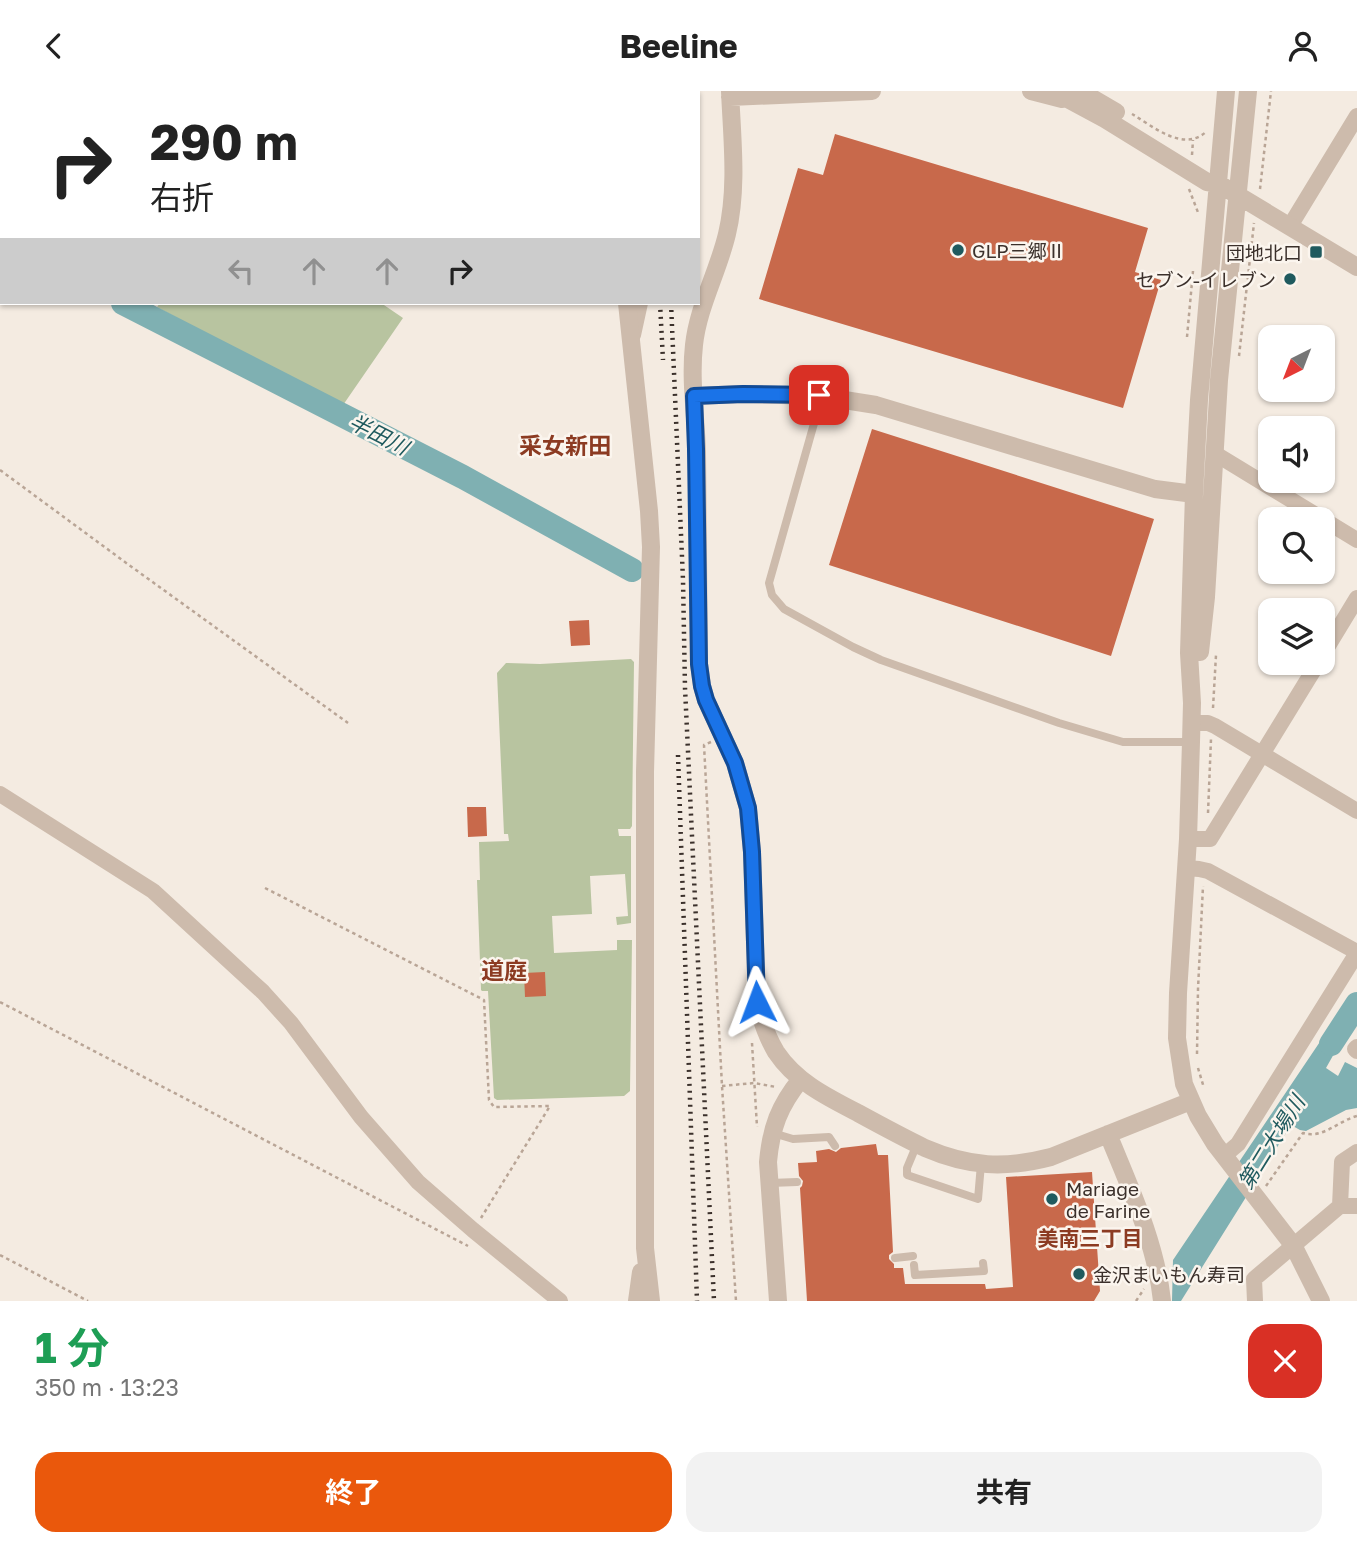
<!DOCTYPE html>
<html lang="ja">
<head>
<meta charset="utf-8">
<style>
	body { margin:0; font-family:"Golos Text","Noto Sans JP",sans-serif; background:#f2f2f2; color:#222; height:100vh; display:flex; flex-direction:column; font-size:26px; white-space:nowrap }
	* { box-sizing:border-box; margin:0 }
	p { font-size:23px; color:#767676 }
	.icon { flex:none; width:38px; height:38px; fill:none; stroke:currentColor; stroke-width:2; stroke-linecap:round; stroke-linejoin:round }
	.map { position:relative; height:1210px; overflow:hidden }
	.details { display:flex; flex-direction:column; background:#fff; flex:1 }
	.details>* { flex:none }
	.banner { position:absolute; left:0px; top:0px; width:700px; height:214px; box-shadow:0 2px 5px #0004; background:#fff; color:#222; overflow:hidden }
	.needle { width:46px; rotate:222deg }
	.fabs { position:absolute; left:1258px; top:234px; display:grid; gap:14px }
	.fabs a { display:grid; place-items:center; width:77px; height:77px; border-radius:14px; background:#fff; box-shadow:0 2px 5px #0004; font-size:35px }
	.pin { position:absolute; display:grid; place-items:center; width:60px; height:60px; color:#fff; margin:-30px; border-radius:14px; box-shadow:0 4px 10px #0006 }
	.me { position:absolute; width:77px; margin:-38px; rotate:357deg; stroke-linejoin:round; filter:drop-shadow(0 0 5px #0008) }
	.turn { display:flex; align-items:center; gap:24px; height:147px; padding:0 35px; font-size:32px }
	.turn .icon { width:91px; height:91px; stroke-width:2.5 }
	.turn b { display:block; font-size:49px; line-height:60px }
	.lanes { display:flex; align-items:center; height:66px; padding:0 35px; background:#0003; justify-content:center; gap:35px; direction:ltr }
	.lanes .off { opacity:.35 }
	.round { display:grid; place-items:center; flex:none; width:74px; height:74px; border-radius:21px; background:#f2f2f2 }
	.summary { display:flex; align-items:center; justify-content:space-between; height:119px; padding:0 35px }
	h1 { font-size:42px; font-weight:700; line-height:52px; color:#1e9e55 }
	.primary-button { display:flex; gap:14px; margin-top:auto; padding:14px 35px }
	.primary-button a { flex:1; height:80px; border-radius:21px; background:#ea580c; color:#fff; font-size:28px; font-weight:700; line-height:80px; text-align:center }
	.primary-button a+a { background:#f2f2f2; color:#222 }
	header { display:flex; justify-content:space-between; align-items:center; height:91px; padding:0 35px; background:#fff; font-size:32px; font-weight:700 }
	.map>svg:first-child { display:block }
	.green { fill:#b8c4a0 }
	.water { fill:#7fb0b2 }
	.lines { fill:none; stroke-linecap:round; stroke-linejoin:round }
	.river { stroke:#7fb0b2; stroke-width:24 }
	.building { fill:#c8694b }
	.path { stroke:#b9a596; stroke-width:2.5; stroke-dasharray:3.5 3.5; stroke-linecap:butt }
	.service { stroke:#cdbbac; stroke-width:8 }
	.minor { stroke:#cdbbac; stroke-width:16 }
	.tertiary { stroke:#cdbbac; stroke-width:18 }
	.rail { stroke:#3b302b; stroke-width:4.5; stroke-dasharray:2 5; stroke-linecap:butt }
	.route-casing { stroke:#114b97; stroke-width:18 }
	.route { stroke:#1a73e8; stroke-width:12 }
	.poi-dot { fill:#1f5a5e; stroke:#fbf5ee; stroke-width:2.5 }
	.labels { text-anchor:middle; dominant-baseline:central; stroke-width:5; stroke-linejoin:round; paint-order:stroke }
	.poi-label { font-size:19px; fill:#3b302b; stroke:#fbf5ee; text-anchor:start }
	.water-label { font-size:21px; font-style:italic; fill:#1f5a5e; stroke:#fbf5ee }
	.neighbourhood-label { font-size:21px; font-weight:bold; fill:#8c3b22; stroke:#fbf5ee }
	.quarter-label { font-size:23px; font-weight:bold; fill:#8c3b22; stroke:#fbf5ee }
</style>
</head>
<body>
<header><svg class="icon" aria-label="back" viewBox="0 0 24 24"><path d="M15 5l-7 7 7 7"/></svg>Beeline<svg class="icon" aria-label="person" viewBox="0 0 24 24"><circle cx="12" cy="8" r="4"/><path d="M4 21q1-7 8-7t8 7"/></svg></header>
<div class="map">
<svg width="1357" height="1210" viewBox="0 0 1357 1210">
	<rect width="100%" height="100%" fill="#f4ebe1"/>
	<path class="green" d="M 290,0 L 440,0 L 443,2 L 292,2 Z
		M 160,212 L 381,212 L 403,227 L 341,317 L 157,216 Z
		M 631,568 L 634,571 L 632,735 L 630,738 L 618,738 L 619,745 L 631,745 L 631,832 L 617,834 L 616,826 L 628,825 L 625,783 L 590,785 L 592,823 L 552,825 L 554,862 L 617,859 L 617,849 L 632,849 L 630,1000 L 624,1005 L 497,1009 L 494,1007 L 488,900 L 482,900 L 481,899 L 477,789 L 480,789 L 479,751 L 509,750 L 508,743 L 504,743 L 497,582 L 506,572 L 540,573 Z"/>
	<path class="water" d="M 1340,921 L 1353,929 L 1326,977 L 1338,985 L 1345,971 L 1357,977 L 1357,1017 L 1346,1019 L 1306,1040 L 1300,1039 L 1291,1034 L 1181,1210 L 1172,1210 L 1173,1169 Z"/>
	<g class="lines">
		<path class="river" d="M 0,144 L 2,145
			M 123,212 L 463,386 L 632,479
			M 1331,953 L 1357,913"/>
	</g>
	<path class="building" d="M 835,43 L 1148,137 L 1135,181 L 1161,189 L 1123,317 L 759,208 L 798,77 L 823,84 Z
		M 872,338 L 1154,428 L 1111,565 L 829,474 Z
		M 589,529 L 590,554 L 571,555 L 569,530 Z
		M 467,716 L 486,716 L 487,745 L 468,746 Z
		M 545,881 L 546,905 L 525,906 L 524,882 Z
		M 876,1053 L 878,1064 L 888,1064 L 893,1161 L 889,1164 L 889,1168 L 894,1173 L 894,1177 L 903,1177 L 905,1193 L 985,1193 L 986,1198 L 1013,1196 L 1006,1086 L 1092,1081 L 1100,1200 L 1094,1210 L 807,1210 L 800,1097 L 802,1095 L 803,1090 L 799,1085 L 798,1072 L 817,1071 L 816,1060 L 829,1058 L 836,1061 L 841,1057 Z"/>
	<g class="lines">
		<path class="path" d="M 1132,23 C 1154,36 1184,62 1207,40
			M 1192,64 L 1193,49
			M 1189,98 L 1199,124
			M 1260,98 L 1271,0
			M 1187,246 L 1193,180
			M 1239,265 L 1254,132
			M 0,379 L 129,474 L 348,632
			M 1213,617 L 1216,564
			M 711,651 L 704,654 L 722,995 L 736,1210
			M 1208,722 L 1211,648
			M 265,797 L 484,909 L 489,1009 L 494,1016 L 550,1015 L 481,1127
			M 0,911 L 468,1155
			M 752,952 L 757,1036
			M 1197,963 L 1198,898 L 1203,795
			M 1198,977 L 1204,997
			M 722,995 L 754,992 L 776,996
			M 1266,1095 L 1303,1042 C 1323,1048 1338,1030 1357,1025
			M 0,1164 L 88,1210
			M 1136,1210 L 1144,1198"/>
		<path class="service" d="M 819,305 L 815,329 L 769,492 L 772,504 L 784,518 L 853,556 L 881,569 L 1059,632 L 1123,651 L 1191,651
			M 773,1042 L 793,1048 L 829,1046 L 835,1055
			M 917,1053 L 907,1077 L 907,1084 L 978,1108 L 981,1073
			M 770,1092 L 797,1091
			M 895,1167 L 913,1165
			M 914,1174 L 915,1184 L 984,1180 L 983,1172"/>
		<path class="minor" d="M 623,0 L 623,2
			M 136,2 L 137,0
			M 1290,135 L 1357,25
			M 0,178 L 2,176
			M 633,244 L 640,212
			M 1214,362 L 1357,449
			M 1323,563 L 1357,507
			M 1192,632 L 1208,632 L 1215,635 L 1357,720
			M 0,703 L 153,800 L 263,901 L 291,932 L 361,1026 L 418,1091 L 473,1139 L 560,1210
			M 1188,748 L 1210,748 L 1318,572
			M 1186,777 L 1199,778 L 1208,780 L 1357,861
			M 1357,956 L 1355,958 L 1357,960
			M 1225,1064 L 1238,1053 L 1357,862
			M 1340,1115 L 1342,1071 L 1357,1061
			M 1255,1210 L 1254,1188 L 1340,1115 L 1357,1115"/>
		<path class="tertiary" d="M 730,0 C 732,47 738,97 727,143 C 718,181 698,216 694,254 C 690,289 696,326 697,361 C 698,431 698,502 699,573 L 702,595 L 706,609 L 735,672 L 748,717 L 752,761 L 757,911 C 761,928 767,946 776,961 C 796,991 827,1006 858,1022 C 880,1034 902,1046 925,1057 C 969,1076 1005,1078 1051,1066 L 1191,1010
			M 1031,0 L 1062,8
			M 1053,0 L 1105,28 L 1207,91 L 1219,93 L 1357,176
			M 1080,0 L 1116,21
			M 1226,0 L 1199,309 L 1194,403 L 1189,562 L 1192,612 L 1191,651 L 1188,748 L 1178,902 L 1177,947 L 1184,993 L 1198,1025 L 1215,1053 L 1293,1154 L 1321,1210
			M 607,2 L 607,0
			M 730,6 L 872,0
			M 627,212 L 649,420 L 651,456 L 645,681 L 645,1157 L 651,1210
			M 694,305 L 743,303 L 819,305 L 876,314 L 1155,398 L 1194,403
			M 1200,561 L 1206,506 L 1219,289 L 1248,0
			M 1108,1043 C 1130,1097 1156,1152 1162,1210
			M 637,1210 L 641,1181
			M 778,1210 L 768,1071 C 771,1037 779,1015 801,988"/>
		<path class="rail" d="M 661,0 L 662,2
			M 660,212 L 663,269
			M 671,212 L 683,489 L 685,597 L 714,1210
			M 678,664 L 697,1210"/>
	</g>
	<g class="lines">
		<g class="route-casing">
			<path id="route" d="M 757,911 L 752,761 L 748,717 L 735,672 L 706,609 L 702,595 L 699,573 L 696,358 L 694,305 L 743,303 L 819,304"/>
		</g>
		<use href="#route" class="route"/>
	</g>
	<g class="poi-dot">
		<circle cx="958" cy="159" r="7"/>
		<rect x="1309" y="154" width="14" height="14" rx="3.5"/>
		<circle cx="1290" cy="188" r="7"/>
		<circle cx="1052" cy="1108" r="7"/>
		<circle cx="1079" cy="1183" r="7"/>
	</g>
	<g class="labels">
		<g class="poi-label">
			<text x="972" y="159">GLP三郷Ⅱ</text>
			<text x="1302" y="161" text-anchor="end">団地北口</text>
			<text x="1276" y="188" text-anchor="end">セブン-イレブン</text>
			<text x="1066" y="1097">Mariage<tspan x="1066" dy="22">de Farine</tspan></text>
			<text x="1093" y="1183">金沢まいもん寿司</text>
		</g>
		<g class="water-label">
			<text transform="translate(379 343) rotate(27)">半田川</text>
			<text transform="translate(1271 1051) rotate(-58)">第二大場川</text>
		</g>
		<g class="neighbourhood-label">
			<text x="1090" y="1147">美南三丁目</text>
		</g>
		<g class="quarter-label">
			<text x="565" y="354">采女新田</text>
			<text x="504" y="879">道庭</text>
		</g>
	</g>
</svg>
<div class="fabs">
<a><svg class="needle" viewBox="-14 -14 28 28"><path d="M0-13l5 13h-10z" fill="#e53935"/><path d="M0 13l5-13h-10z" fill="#767676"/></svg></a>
<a><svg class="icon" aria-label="sound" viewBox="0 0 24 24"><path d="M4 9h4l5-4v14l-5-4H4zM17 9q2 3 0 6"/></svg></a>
<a><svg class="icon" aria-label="search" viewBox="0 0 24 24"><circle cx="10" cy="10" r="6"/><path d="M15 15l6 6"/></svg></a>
<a><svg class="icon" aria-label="layers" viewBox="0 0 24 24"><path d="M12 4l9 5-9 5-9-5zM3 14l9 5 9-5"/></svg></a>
</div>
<div class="pin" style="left:819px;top:304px;background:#d93025"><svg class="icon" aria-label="arrive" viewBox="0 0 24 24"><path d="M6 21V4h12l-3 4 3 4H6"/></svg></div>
<svg class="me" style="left:757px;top:911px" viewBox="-20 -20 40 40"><path d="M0-17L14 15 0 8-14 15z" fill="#1a73e8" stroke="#fff" stroke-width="4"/></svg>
<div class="banner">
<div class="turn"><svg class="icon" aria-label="right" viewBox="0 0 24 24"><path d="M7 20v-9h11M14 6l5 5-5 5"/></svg><div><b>290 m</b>右折</div></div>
<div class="lanes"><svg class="icon off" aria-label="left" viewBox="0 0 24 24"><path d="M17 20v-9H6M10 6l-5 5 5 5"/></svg><svg class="icon off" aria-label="ahead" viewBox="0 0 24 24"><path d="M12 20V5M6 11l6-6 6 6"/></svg><svg class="icon off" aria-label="ahead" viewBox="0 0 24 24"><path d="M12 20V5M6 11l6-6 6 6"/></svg><svg class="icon" aria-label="right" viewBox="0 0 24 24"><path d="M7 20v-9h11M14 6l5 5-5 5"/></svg></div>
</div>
</div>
<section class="details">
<div class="summary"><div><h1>1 分</h1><p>350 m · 13:23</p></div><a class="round" style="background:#d93025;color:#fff"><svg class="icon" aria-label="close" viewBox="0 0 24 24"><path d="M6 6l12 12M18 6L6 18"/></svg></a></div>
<div class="primary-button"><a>終了</a><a>共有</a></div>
</section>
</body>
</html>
